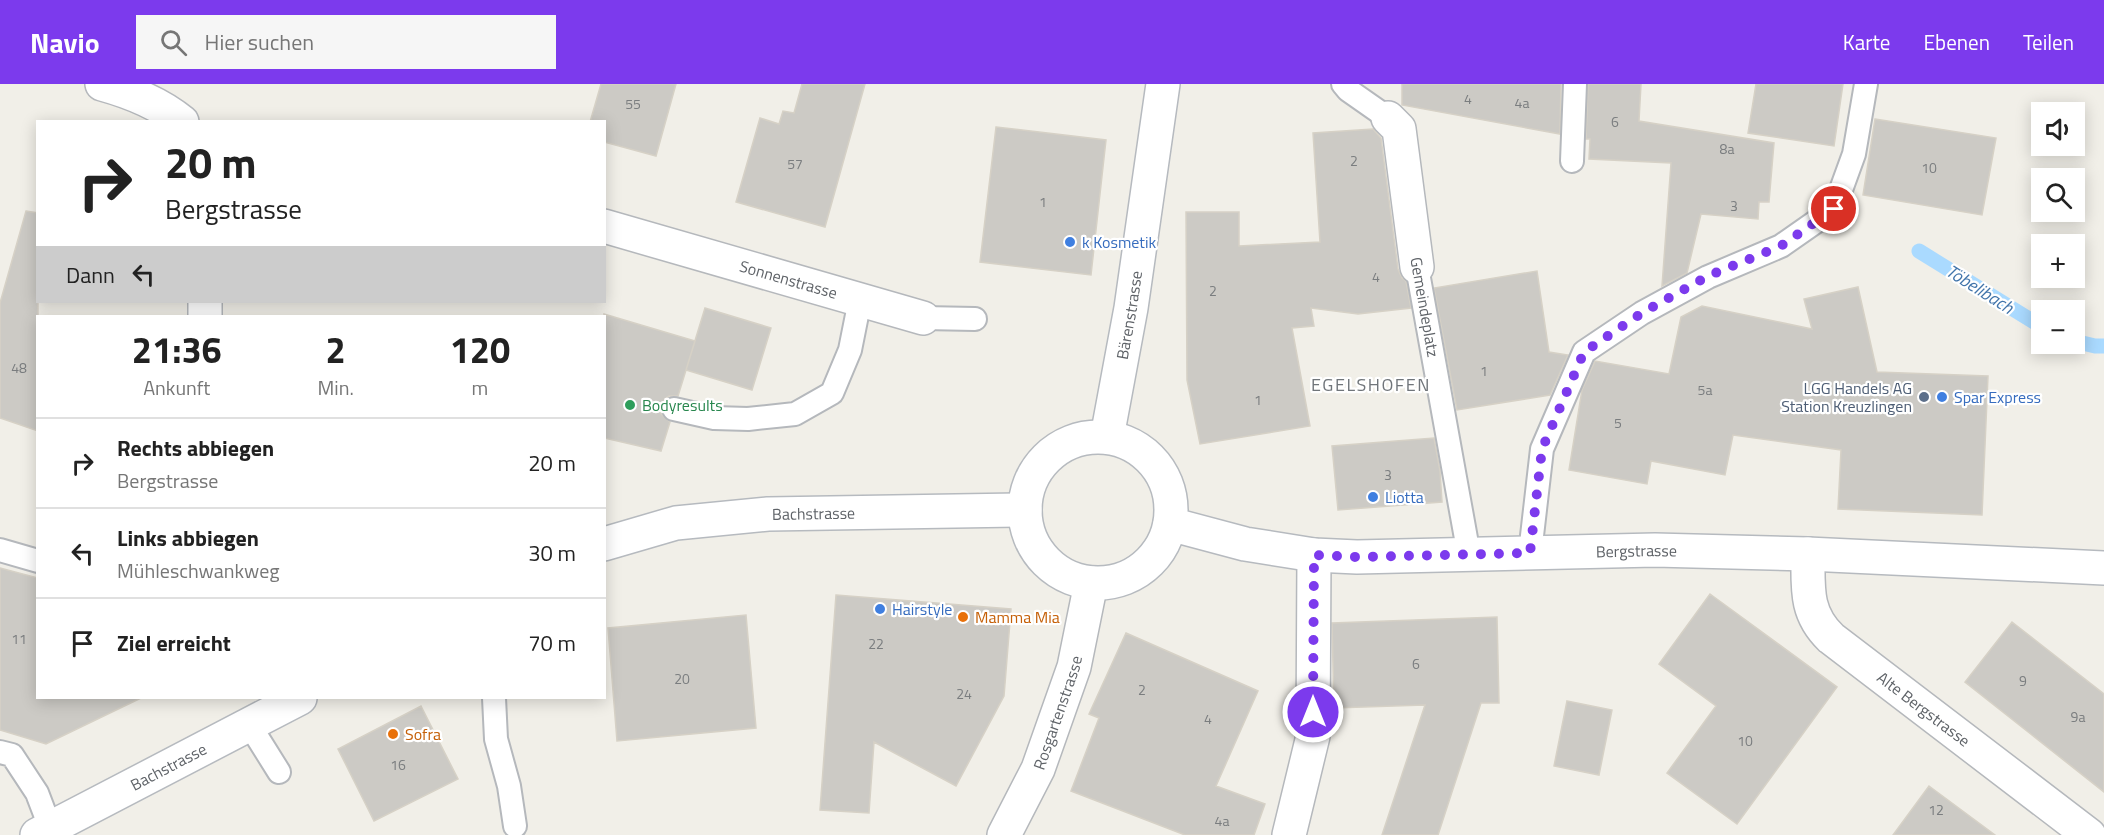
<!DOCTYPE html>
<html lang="de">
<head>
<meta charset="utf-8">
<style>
	body { margin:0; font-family:"Titillium Web",sans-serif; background:#f6f6f6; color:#222; height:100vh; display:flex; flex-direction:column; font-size:22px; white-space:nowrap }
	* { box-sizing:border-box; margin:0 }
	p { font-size:20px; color:#767676 }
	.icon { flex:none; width:33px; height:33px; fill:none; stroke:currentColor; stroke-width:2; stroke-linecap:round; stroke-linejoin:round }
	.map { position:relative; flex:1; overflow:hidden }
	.side { position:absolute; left:36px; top:231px; width:570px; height:384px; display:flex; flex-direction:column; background:#fff; border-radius:0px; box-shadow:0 3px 15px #0003 }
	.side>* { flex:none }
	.guide { position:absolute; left:36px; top:36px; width:570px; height:183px; border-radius:0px; box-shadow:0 3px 15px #0003; background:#fff; color:#222; overflow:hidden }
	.tools { position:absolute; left:2031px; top:18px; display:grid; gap:12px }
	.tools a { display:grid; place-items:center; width:54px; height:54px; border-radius:0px; background:#fff; box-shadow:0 3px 15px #0003; font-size:30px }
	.pin { position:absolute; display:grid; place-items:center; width:51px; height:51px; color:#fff; margin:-26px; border:3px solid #fff; border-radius:50%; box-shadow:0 2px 6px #0007 }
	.me { position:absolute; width:66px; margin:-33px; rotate:0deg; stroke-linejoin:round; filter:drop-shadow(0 0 4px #0008) }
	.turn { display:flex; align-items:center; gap:21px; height:126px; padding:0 30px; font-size:27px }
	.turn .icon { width:78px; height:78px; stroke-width:2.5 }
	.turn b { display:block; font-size:42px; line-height:51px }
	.then { display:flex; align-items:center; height:57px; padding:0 30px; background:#0003; gap:12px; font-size:22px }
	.eta { display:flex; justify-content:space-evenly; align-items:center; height:102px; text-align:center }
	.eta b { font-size:36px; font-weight:700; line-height:42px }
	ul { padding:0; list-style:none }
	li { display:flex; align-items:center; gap:18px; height:90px; padding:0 30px; border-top:2px solid #e0e0e0 }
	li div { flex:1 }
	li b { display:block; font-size:22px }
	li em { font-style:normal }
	header { display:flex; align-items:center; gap:36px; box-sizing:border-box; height:84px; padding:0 30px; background:#7c3aed; color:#fff }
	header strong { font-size:28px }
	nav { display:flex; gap:33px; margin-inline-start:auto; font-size:21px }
	.search { width:420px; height:54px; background:#f6f6f6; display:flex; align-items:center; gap:15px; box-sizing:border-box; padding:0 21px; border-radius:0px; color:#767676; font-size:22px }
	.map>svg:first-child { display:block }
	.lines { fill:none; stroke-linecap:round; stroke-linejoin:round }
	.stream { stroke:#aadaff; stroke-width:15 }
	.building { fill:#cccac5; stroke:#d6d1c6; stroke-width:1.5 }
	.lane-casing { stroke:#b5b8bc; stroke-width:26 }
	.street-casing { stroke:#b5b8bc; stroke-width:36 }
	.secondary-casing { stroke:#b6babf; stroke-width:36 }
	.lane { stroke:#fff; stroke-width:22 }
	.street { stroke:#fff; stroke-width:33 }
	.secondary { stroke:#fff; stroke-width:33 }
	.route { stroke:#7c3aed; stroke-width:10; stroke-dasharray:0 18 }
	.shop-dot { fill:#3f7fe0; stroke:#fff; stroke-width:2 }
	.service-dot { fill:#5c6f8a; stroke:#fff; stroke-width:2 }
	.leisure-dot { fill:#2e9e5b; stroke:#fff; stroke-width:2 }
	.food-dot { fill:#e8710a; stroke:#fff; stroke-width:2 }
	.labels { text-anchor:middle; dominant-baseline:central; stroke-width:4.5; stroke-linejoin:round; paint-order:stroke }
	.number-label { font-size:14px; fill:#7a7d7f }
	.shop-label { font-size:16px; fill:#366cbe; stroke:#fff; text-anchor:start }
	.street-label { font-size:16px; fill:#5f6368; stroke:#fff }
	.service-label { font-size:16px; fill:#4e5e75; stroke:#fff; text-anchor:end }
	.leisure-label { font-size:16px; fill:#27864d; stroke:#fff; text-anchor:start }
	.food-label { font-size:16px; fill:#c56008; stroke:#fff; text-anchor:start }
	.water-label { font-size:18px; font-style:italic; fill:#4174aa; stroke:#fff }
	.neighbourhood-label { font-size:18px; letter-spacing:1.5px; fill:#70757a; stroke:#fff }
</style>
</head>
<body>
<header>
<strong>Navio</strong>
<div class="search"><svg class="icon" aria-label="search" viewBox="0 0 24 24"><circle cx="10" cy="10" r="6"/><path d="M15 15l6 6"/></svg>Hier suchen</div>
<nav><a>Karte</a><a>Ebenen</a><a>Teilen</a></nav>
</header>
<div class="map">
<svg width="2104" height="751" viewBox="0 0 2104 751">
	<rect width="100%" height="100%" fill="#f1efe8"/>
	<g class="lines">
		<path class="stream" d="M 1919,167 L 2042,243
			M 2074,257 L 2095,262 L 2104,262"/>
	</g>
	<path class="building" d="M 601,0 L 676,0 L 656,72 L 604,58 L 604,38 L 590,38 Z
		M 802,0 L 865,0 L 825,143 L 736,118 L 760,34 L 779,40 L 783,27 L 794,29 Z
		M 1402,0 L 1561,0 L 1560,50 L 1402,21 Z
		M 1588,0 L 1641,0 L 1639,37 L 1774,59 L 1769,118 L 1759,118 L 1758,135 L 1701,130 L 1687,189 L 1662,202 L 1671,79 L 1589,75 L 1590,55 L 1586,55 Z
		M 1756,0 L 1843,0 L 1834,62 L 1748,49 Z
		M 1875,35 L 1996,54 L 1982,131 L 1863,111 Z
		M 996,43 L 1106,56 L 1091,191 L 980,178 Z
		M 1373,45 L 1381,54 L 1398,185 L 1402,194 L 1406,197 L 1411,224 L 1358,230 L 1311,224 L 1314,242 L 1292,244 L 1310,342 L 1200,360 L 1187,296 L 1186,128 L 1239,128 L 1239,162 L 1320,158 L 1313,49 Z
		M 26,127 L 38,129 L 38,347 L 0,334 L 0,219 Z
		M 1537,187 L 1549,268 L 1568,271 L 1550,311 L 1457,326 L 1434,204 Z
		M 1858,203 L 1877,288 L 1988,292 L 1982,431 L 1838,425 L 1841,366 L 1733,351 L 1725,391 L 1651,377 L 1647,400 L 1569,386 L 1582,306 L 1595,277 L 1669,290 L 1681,233 L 1702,222 L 1812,245 L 1804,215 Z
		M 705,224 L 771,244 L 752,306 L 686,286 Z
		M 604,230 L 695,257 L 678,312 L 669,312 L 665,315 L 661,321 L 661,330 L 670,338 L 661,367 L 604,354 Z
		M 1434,354 L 1440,387 L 1442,418 L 1338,426 L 1332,362 Z
		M 0,484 L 38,494 L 38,614 L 141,614 L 46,660 L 0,646 Z
		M 1710,510 L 1837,603 L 1737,740 L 1667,689 L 1716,622 L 1659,580 Z
		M 836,511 L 1011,525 L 1004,612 L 956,702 L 874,658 L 869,729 L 820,726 Z
		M 746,531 L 756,644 L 617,657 L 608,544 Z
		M 1497,533 L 1499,619 L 1481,619 L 1438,751 L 1382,751 L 1425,621 L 1334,624 L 1332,539 Z
		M 2012,538 L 2104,610 L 2104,708 L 1965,598 Z
		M 1126,549 L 1258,607 L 1216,702 L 1265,720 L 1254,751 L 1185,751 L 1071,707 L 1099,634 L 1089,630 Z
		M 1567,617 L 1612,626 L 1599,691 L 1554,682 Z
		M 421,622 L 458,695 L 374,737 L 338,665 Z
		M 1929,702 L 1995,751 L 1893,751 Z"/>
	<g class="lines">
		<g class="lane-casing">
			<path id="lane" d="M 1343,0 L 1348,6 L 1388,34
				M 1572,77 L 1575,0
				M 1417,183 L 1469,471
				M 923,234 L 975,235
				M 674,325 L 714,334 L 748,335 L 795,330 L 832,309 L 850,266 L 860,216
				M 0,466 L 38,477
				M 1530,469 L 1542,365 L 1584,268 L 1642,229 L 1708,193 L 1781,162 L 1834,125 L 1854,70 L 1866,0
				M 494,614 L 496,655 L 509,702 L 515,742
				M 249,640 L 279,688
				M 0,668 L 12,671 L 37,709 L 53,751"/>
		</g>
		<g class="street-casing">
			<g id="street">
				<path d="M 102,0 C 131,8 159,19 182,38"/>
				<path d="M 1388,34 L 1399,45 L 1417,183"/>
				<path id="s1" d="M 604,142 L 923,234"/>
				<path d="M 205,232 L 205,218"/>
				<path id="s2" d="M 1808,470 C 1808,504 1805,529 1831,554 L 2089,751"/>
				<path id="s3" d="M 1004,751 L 1038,685 L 1074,583 L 1091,499"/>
				<path d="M 1289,751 L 1313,652 L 1314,471"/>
			</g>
		</g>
		<g class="secondary-casing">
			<g id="secondary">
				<path id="s4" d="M 1107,353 L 1131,224 L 1163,0"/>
				<circle cx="1098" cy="426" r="73"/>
				<path id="s5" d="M 1170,440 L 1245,460 L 1314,471 L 1357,473 L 1655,466 L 1808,470 L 2104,484"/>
				<path id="s6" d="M 604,460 L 676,439 L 768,430 L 1025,426"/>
				<path id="s7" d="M 37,751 L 300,614"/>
			</g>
		</g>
		<use href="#lane" class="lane"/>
		<use href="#street" class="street"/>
		<use href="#secondary" class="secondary"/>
	</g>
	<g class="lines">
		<path class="route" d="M 1313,628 L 1314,471 L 1357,473 L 1530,469 L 1542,365 L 1584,268 L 1642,229 L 1708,192 L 1781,162 L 1834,125"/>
	</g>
	<g class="shop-dot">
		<circle cx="1070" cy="158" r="6"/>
		<circle cx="1942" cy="313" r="6"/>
		<circle cx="1373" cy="413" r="6"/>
		<circle cx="880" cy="525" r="6"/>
	</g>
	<circle class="service-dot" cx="1924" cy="313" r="6"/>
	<circle class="leisure-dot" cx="630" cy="321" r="6"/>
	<g class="food-dot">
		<circle cx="963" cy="533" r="6"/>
		<circle cx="393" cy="650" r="6"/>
	</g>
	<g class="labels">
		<g class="number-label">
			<text x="1468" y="14">4</text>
			<text x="1522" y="18">4a</text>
			<text x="633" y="19">55</text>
			<text x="1615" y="37">6</text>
			<text x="1727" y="64">8a</text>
			<text x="1354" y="76">2</text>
			<text x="795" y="79">57</text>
			<text x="1929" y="83">10</text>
			<text x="1043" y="117">1</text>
			<text x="1734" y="121">3</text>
			<text x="1376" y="192">4</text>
			<text x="1213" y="206">2</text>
			<text x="19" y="283">48</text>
			<text x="1484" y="286">1</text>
			<text x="1705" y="305">5a</text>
			<text x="1258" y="315">1</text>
			<text x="1618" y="338">5</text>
			<text x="1388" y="390">3</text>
			<text x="19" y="554">11</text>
			<text x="876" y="559">22</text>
			<text x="1416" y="579">6</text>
			<text x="682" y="594">20</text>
			<text x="2023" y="596">9</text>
			<text x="1142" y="605">2</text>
			<text x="964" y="609">24</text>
			<text x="2078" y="632">9a</text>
			<text x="1208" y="634">4</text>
			<text x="1745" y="656">10</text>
			<text x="398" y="680">16</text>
			<text x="1936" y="725">12</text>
			<text x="1222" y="736">4a</text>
		</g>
		<g class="shop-label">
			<text x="1082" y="158">k Kosmetik</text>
			<text x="1954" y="313">Spar Express</text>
			<text x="1385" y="413">Liotta</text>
			<text x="892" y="525">Hairstyle</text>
		</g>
		<g class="street-label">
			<text stroke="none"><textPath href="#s1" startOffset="192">Sonnenstrasse</textPath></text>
			<text transform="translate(1425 223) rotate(80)">Gemeindeplatz</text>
			<text stroke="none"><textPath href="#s4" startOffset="124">Bärenstrasse</textPath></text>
			<text stroke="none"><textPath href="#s6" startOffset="213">Bachstrasse</textPath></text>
			<text stroke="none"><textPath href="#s5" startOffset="470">Bergstrasse</textPath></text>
			<text stroke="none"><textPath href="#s2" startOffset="207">Alte Bergstrasse</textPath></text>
			<text stroke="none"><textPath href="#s3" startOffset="134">Rosgartenstrasse</textPath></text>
			<text stroke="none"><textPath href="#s7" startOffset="148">Bachstrasse</textPath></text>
		</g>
		<g class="service-label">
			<text x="1912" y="304">LGG Handels AG<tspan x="1912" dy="18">Station Kreuzlingen</tspan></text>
		</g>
		<g class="leisure-label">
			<text x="642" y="321">Bodyresults</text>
		</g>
		<g class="food-label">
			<text x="975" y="533">Mamma Mia</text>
			<text x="405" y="650">Sofra</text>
		</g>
		<g class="water-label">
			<text transform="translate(1980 205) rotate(32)">Töbelibach</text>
		</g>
		<g class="neighbourhood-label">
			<text x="1371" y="300">EGELSHOFEN</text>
		</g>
	</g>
</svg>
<div class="tools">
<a><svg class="icon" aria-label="sound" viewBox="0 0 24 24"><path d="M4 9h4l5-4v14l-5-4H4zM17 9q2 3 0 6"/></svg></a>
<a><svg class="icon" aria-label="search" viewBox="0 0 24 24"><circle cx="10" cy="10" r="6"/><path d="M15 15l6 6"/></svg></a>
<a>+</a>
<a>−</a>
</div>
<div class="pin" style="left:1834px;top:125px;background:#d93025"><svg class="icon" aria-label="arrive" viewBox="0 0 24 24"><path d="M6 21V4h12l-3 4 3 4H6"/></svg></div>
<svg class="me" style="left:1313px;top:628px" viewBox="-20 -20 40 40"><circle r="17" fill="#7c3aed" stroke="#fff" stroke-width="3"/><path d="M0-11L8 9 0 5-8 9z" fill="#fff"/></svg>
<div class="guide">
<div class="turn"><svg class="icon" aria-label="right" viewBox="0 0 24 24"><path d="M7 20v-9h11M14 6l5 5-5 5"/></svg><div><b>20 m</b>Bergstrasse</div></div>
<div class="then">Dann<svg class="icon" aria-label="left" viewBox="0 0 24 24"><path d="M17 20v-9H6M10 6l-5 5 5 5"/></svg></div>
</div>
<section class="side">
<div class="eta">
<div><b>21:36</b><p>Ankunft</p></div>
<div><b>2</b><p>Min.</p></div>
<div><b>120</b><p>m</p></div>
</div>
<ul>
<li><svg class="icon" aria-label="right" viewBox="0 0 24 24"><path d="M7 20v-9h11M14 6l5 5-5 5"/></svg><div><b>Rechts abbiegen</b><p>Bergstrasse</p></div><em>20 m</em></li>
<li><svg class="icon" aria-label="left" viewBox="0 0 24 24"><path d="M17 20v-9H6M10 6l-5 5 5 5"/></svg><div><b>Links abbiegen</b><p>Mühleschwankweg</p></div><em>30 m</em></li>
<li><svg class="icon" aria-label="arrive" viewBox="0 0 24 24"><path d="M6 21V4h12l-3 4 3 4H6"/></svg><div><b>Ziel erreicht</b></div><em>70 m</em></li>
</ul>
</section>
</div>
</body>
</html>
